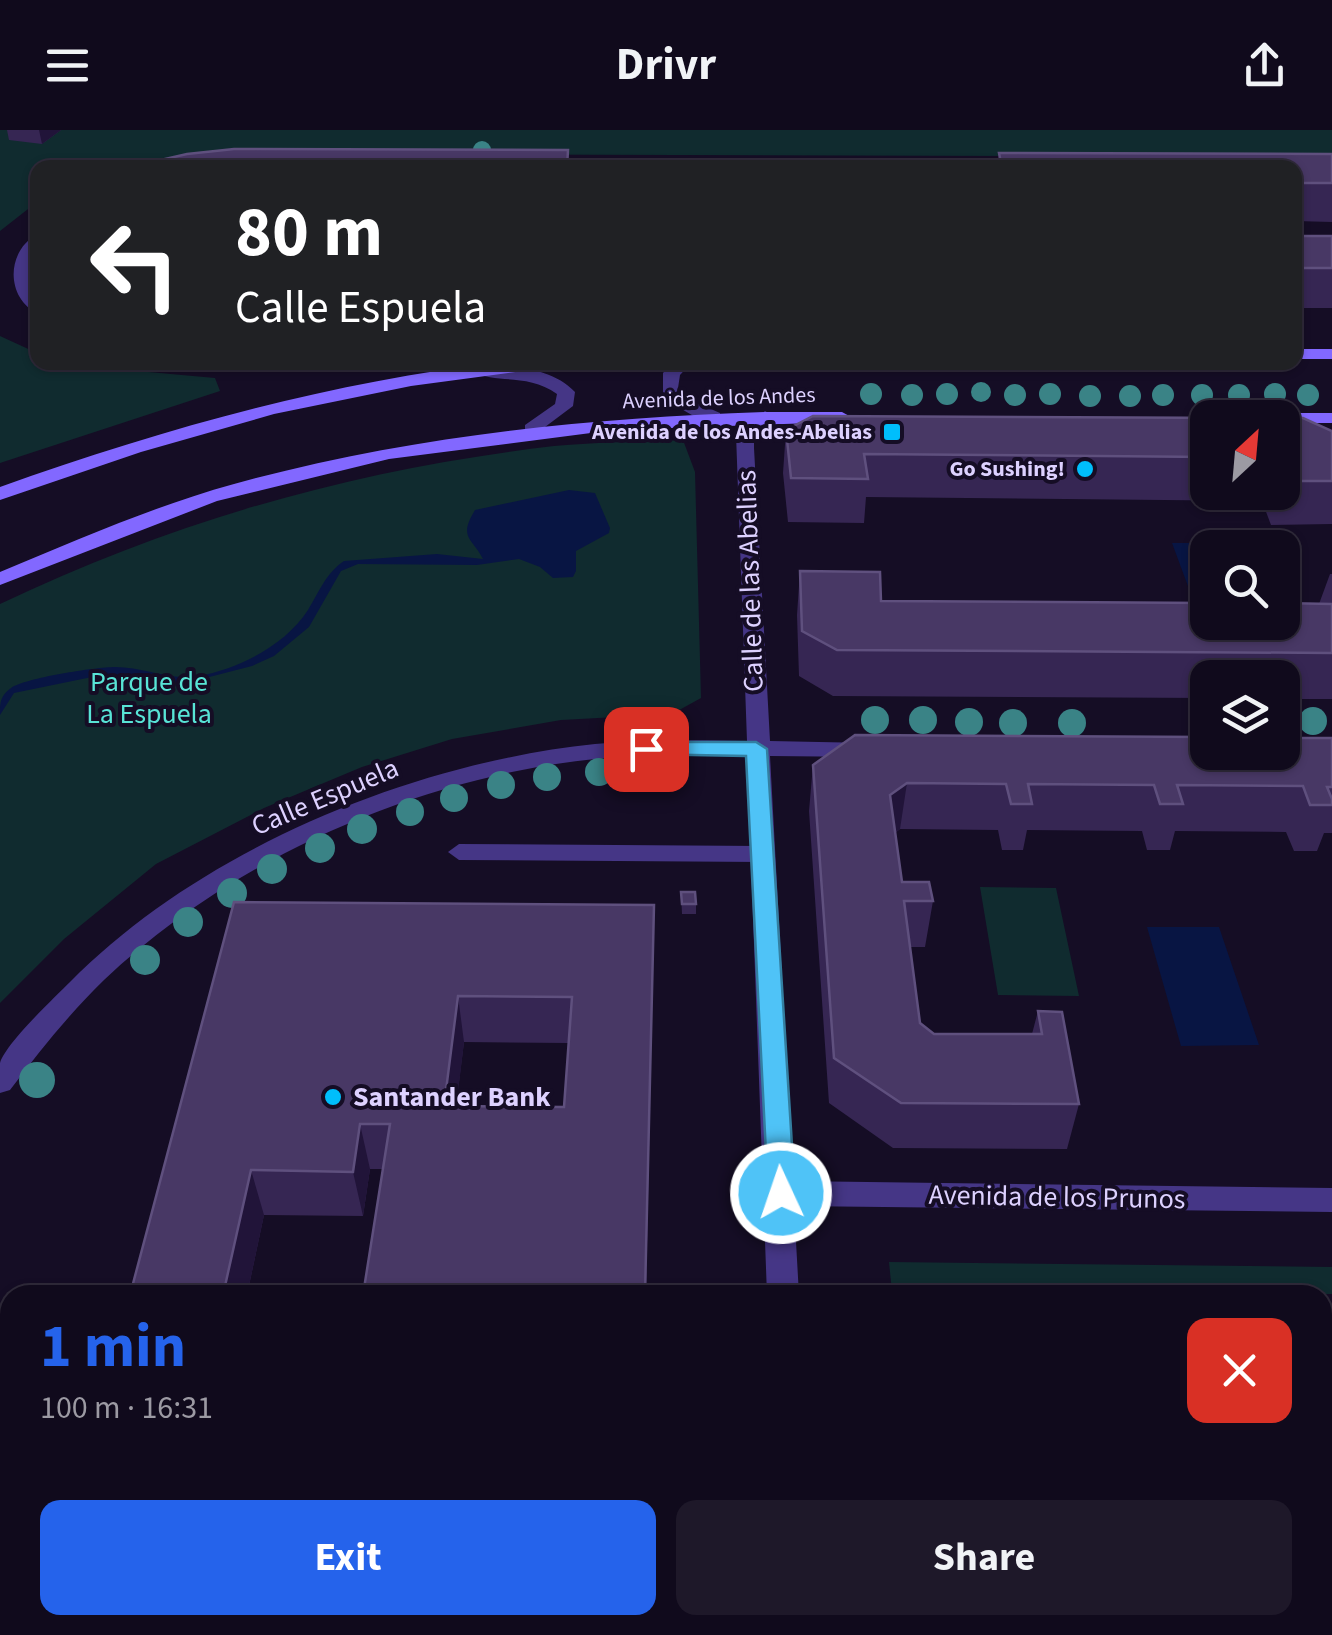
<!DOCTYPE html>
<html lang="en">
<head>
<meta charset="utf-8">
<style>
	body { margin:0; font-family:"Source Sans 3",sans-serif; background:#1e1829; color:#f1f3f6; height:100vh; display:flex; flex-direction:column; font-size:38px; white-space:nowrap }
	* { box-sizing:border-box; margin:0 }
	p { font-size:32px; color:#9c9aa3 }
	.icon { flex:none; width:55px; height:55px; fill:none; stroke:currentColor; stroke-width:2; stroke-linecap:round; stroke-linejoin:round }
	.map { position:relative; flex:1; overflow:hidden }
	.panel { position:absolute; left:0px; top:1155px; width:1332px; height:350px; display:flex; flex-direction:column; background:#100a1c; border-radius:30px 30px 0 0; box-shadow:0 2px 8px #0004,0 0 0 2px #302b3b }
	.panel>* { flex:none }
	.banner { position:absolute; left:30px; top:30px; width:1272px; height:210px; border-radius:20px; box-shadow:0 2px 8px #0004,0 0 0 2px #302b3b; background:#202124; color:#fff; overflow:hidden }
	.needle { width:65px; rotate:26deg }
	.fabs { position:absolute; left:1190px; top:270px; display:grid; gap:20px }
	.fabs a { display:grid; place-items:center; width:110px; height:110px; border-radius:20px; background:#100a1c; box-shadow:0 2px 8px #0004,0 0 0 2px #302b3b; font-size:50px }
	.pin { position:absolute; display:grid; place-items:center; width:85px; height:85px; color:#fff; margin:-42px; border-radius:20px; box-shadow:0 5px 15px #0006 }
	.me { position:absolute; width:110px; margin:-55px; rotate:357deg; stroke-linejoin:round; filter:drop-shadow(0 0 8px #0008) }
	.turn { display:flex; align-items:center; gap:35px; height:210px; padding:0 40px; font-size:45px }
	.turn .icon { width:130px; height:130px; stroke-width:2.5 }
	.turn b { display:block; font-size:70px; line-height:85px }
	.round { display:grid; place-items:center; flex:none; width:105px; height:105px; border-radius:20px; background:#1e1829 }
	.summary { display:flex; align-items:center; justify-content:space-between; height:170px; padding:0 40px }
	h1 { font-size:60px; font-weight:700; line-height:75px; color:#2563eb }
	.cta { display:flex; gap:20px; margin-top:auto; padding:20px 40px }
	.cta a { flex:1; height:115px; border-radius:20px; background:#2563eb; color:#fff; font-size:40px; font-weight:700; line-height:115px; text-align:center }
	.cta a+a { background:#1e1829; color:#f1f3f6 }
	header { display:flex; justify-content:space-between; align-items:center; height:130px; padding:0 40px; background:#100a1c; font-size:45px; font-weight:700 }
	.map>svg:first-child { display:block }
	.green { fill:#102b2f }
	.water { fill:#081543 }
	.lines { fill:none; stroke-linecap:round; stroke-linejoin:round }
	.lane { fill:#453686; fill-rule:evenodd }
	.street { fill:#453686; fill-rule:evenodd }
	.secondary { fill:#8268ff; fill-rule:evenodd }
	.tree { fill:#3a8386 }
	.wall { fill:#362653; fill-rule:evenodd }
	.shaded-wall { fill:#211439 }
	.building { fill:#483865; stroke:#5f507e; stroke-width:2.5; fill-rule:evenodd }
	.route { fill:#4fc3f7; stroke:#337fa1; stroke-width:2.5 }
	.poi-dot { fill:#00befc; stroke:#150d25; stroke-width:4 }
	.labels { text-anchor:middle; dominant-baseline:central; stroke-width:8; stroke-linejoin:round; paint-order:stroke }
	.far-street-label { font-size:22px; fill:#ddd1ff; stroke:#150d25 }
	.far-poi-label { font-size:22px; font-weight:bold; fill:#ddd1ff; stroke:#150d25; text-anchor:end }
	.street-label { font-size:28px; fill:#ddd1ff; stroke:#150d25 }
	.park-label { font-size:28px; fill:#58e4d6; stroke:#150d25 }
	.poi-label { font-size:28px; font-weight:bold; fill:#ddd1ff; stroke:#150d25; text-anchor:start }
</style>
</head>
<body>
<header><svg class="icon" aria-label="menu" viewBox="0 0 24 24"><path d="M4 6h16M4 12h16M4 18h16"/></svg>Drivr<svg class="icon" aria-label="share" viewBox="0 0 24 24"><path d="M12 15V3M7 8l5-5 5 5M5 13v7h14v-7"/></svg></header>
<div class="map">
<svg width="1332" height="1505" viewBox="0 0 1332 1505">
	<rect width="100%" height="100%" fill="#150d25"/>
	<path class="green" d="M 0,0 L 1332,0 L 1332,27 L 292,24 L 135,38 L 38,38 L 37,72 L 0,101 Z
		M 0,206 L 37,223 L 38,232 L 215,248 L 220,261 L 0,333 Z
		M 683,310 L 695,342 L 701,568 L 672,584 L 561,590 L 452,609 L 362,637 L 264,678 L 156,734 L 64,809 L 0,873 L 0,474 C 179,389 357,339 554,316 C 597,312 641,312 683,310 Z
		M 980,757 L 1056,758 L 1079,866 L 998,865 Z
		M 889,1132 L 1332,1137 L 1332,1164 L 892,1162 Z"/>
	<path class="water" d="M 569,360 L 595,363 L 610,398 L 609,403 L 576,421 L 576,441 L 573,447 L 553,448 L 540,437 L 519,429 L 477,435 L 358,434 L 341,441 L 309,497 L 274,526 L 252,536 L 186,553 L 92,547 L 14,563 L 0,585 C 0,573 0,566 11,558 C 25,548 96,537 115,537 C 144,537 171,551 199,546 C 241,538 285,515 308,480 C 319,462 326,443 344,431 L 437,424 L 483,429 C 472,407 458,408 475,380 Z
		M 1172,413 L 1226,413 L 1228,417 L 1208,418 L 1207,468 L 1192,467 Z
		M 1147,797 L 1219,797 L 1259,915 L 1181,916 Z"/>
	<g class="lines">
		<path class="lane" d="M 459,714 L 762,716 L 773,724 L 762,732 L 459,730 L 448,722 Z"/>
		<path class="street" d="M 537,32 L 665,34 L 672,38 L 531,38 Z
			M 38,104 C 38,118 28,129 28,144 C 28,159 38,169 38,184 C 5,168 6,120 38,104 Z
			M 673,232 L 692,232 L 680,245 L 678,258 L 688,269 L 720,283 L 720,291 C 699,293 677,278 663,263 L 663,243 Z
			M 493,236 C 523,237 554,240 575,262 L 573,276 L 537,303 L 525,303 L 525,295 L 555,274 L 557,264 C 527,242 494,255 473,241 Z
			M 765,281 L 774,286 L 754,305 L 754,318 L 770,611 L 869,613 L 881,620 L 869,627 L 770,626 L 793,1051 L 1332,1058 L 1332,1082 L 794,1076 L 799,1165 L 767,1165 L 747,626 C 697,625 646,624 595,629 C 419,647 233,728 104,850 C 69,884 39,922 10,960 L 0,963 C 0,954 0,941 0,933 C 6,913 54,868 70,852 C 200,720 411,633 595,614 C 645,609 696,610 747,611 L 736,304 Z
			M 1322,1179 L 1332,1179 L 1332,1207 L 1322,1207 Z
			M 779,1495 L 815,1495 L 815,1505 L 779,1505 Z"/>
		<path class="secondary" d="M 1295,219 L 1332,219 L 1332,229 L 1295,229 Z
			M 502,232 L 560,232 L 552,237 L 411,256 L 274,284 L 141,322 L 0,370 L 0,357 C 163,299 330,252 502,232 Z
			M 766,282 L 842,282 L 851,287 L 842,292 L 614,300 L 389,329 L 217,371 L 0,455 L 0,442 C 77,410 154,376 234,354 C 408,306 586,288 766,282 Z
			M 1282,283 L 1332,283 L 1332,293 L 1282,293 L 1282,288 L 1273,288 Z"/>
	</g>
	<g class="tree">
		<circle cx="482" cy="20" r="9"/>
		<circle cx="981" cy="262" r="10"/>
		<circle cx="871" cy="264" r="11"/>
		<circle cx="947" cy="264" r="11"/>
		<circle cx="1050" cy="264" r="11"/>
		<circle cx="1275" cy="264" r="11"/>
		<circle cx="912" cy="265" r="11"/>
		<circle cx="1015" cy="265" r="11"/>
		<circle cx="1163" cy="265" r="11"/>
		<circle cx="1202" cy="265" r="11"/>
		<circle cx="1239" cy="265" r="11"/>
		<circle cx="1308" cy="265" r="11"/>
		<circle cx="1090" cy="266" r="11"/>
		<circle cx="1130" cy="266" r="11"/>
		<circle cx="875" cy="590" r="14"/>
		<circle cx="923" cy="590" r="14"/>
		<circle cx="1313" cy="591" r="14"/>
		<circle cx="969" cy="592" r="14"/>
		<circle cx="1013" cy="593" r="14"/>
		<circle cx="1072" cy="593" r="14"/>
		<circle cx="644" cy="639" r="14"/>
		<circle cx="599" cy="642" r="14"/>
		<circle cx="547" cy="647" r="14"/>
		<circle cx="501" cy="655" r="14"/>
		<circle cx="454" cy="668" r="14"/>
		<circle cx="410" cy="682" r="14"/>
		<circle cx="362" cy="699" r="15"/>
		<circle cx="320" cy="718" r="15"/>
		<circle cx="272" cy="739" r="15"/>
		<circle cx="232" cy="763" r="15"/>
		<circle cx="188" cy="792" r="15"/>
		<circle cx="145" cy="830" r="15"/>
		<circle cx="37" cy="950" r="18"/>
	</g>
	<path class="wall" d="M 7,0 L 61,0 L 42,14 L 9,10 Z
		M 999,23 L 1332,24 L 1332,92 L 1295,91 L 1295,38 L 997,38 Z
		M 1295,106 L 1332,106 L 1332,178 L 1295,178 Z
		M 1208,288 L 1208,362 L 1282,362 L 1282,288 L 1332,301 L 1332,394 L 1271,395 L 1262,371 L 866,367 L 864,393 L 788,392 L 783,343 L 786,300 Z
		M 800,441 L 881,471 L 1319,474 L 1330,444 L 1332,444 L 1332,569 L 1282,569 L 1282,548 L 1208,548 L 1208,568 L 833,566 L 799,546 L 797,485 Z
		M 1332,608 L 1332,703 L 1324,703 L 1317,721 L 1294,721 L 1286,702 L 1175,701 L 1170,720 L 1147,720 L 1142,701 L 1027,700 L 1023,720 L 1002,720 L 998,700 L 900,699 L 895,703 L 902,752 L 933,771 L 925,817 L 910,817 L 920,893 L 934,904 L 1032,904 L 1038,881 L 1079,974 L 1067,1019 L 893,1018 L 829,973 L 809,681 L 813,635 Z
		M 681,762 L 696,774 L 696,784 L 682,784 Z
		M 234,772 L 654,775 L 646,1165 L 363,1165 L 383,1039 L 370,1039 L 363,1086 L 264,1085 L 247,1165 ZM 464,912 L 569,913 L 564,977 L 456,976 Z
		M 1322,1259 L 1332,1259 L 1332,1388 L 1322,1388 Z
		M 932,1495 L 1077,1495 L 1078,1505 L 933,1505 Z"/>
	<path class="shaded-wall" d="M 39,0 L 61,0 L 42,14 Z
		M 907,653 L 900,699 L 884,711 L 890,665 Z
		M 654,775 L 646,1165 L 645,1165 Z
		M 458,866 L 464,912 L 451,1021 L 444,976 Z
		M 360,994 L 370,1039 L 363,1086 L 353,1042 Z
		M 251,1040 L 264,1085 L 247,1165 L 223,1165 Z"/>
	<path class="building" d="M 234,19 L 568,20 L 567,38 L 130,37 L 187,24 Z
		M 999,23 L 1332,24 L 1332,53 L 1295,53 L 1295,38 L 1002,38 Z
		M 1295,106 L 1332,106 L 1332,138 L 1295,138 Z
		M 813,286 L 1245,288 L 1208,288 L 1208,327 L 864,324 L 868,349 L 791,348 L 786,300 Z
		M 1282,288 L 1303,288 L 1332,301 L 1332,351 L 1284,351 L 1282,347 Z
		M 800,441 L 880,442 L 881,471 L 1208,473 L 1208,492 L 1282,492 L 1282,473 L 1332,474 L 1332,523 L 837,520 L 802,501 Z
		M 855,605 L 1208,607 L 1208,622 L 1282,622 L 1282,608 L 1332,608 L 1332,657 L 1327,657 L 1332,669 L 1332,675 L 1310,675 L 1303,656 L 1177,655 L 1183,674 L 1160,674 L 1154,655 L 1028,654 L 1032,674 L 1011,674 L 1006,654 L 907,653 L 890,665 L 902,752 L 929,752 L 933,771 L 904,771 L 920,893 L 934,904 L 1042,904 L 1038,881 L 1062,882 L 1079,974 L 901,973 L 834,928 L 813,635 Z
		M 681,762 L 695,762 L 696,774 L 682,774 Z
		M 234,772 L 654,775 L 645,1165 L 363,1165 L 390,994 L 360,994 L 353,1042 L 251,1040 L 223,1165 L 130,1165 ZM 458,866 L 572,867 L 564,977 L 444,976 Z
		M 1322,1259 L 1332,1259 L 1332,1371 L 1322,1371 Z
		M 43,1495 L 637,1495 L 637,1505 L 41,1505 Z
		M 938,1495 L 1077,1495 L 1078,1505 L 940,1505 Z"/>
	<path class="route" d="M 646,612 L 756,612 L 767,619 L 795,1063 L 791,1071 L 781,1075 L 772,1071 L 768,1063 L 746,626 L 639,624 L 636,619 L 639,614 Z"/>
	<g class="poi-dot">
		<rect x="882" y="292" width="20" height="20" rx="5"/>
		<circle cx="1085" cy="339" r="10"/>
		<circle cx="333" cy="967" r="10"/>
	</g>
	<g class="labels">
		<g class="far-street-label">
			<text transform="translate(719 268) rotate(-2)">Avenida de los Andes</text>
		</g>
		<g class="far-poi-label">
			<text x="872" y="302">Avenida de los Andes-Abelias</text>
			<text x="1065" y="339">Go Sushing!</text>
		</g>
		<g class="street-label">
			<text transform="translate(750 451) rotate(-92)">Calle de las Abelias</text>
			<text transform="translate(325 667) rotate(-23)">Calle Espuela</text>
			<text transform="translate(1057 1067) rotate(1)">Avenida de los Prunos</text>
		</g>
		<g class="park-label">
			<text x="149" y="552">Parque de<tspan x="149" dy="32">La Espuela</tspan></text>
		</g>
		<g class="poi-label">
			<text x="353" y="967">Santander Bank</text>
		</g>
	</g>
</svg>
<div class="fabs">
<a><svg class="needle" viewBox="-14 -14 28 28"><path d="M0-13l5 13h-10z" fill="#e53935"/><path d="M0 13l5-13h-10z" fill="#9c9aa3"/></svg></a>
<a><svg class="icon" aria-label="search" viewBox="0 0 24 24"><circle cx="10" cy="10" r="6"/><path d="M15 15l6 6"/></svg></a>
<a><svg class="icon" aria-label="layers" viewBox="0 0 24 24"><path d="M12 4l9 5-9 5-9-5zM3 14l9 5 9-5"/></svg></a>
</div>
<div class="pin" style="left:646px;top:619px;background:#d93025"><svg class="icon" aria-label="arrive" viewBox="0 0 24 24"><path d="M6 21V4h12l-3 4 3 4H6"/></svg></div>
<svg class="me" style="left:781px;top:1063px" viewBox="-20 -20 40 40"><circle r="17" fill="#4fc3f7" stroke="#fff" stroke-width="3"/><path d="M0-11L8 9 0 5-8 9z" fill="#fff"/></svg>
<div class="banner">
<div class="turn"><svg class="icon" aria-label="left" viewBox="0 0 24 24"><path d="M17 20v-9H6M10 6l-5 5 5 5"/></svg><div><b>80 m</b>Calle Espuela</div></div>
</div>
<section class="panel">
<div class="summary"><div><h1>1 min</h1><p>100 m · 16:31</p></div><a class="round" style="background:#d93025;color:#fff"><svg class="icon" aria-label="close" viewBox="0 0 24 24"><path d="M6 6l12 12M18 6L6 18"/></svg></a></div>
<div class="cta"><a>Exit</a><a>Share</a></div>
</section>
</div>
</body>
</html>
